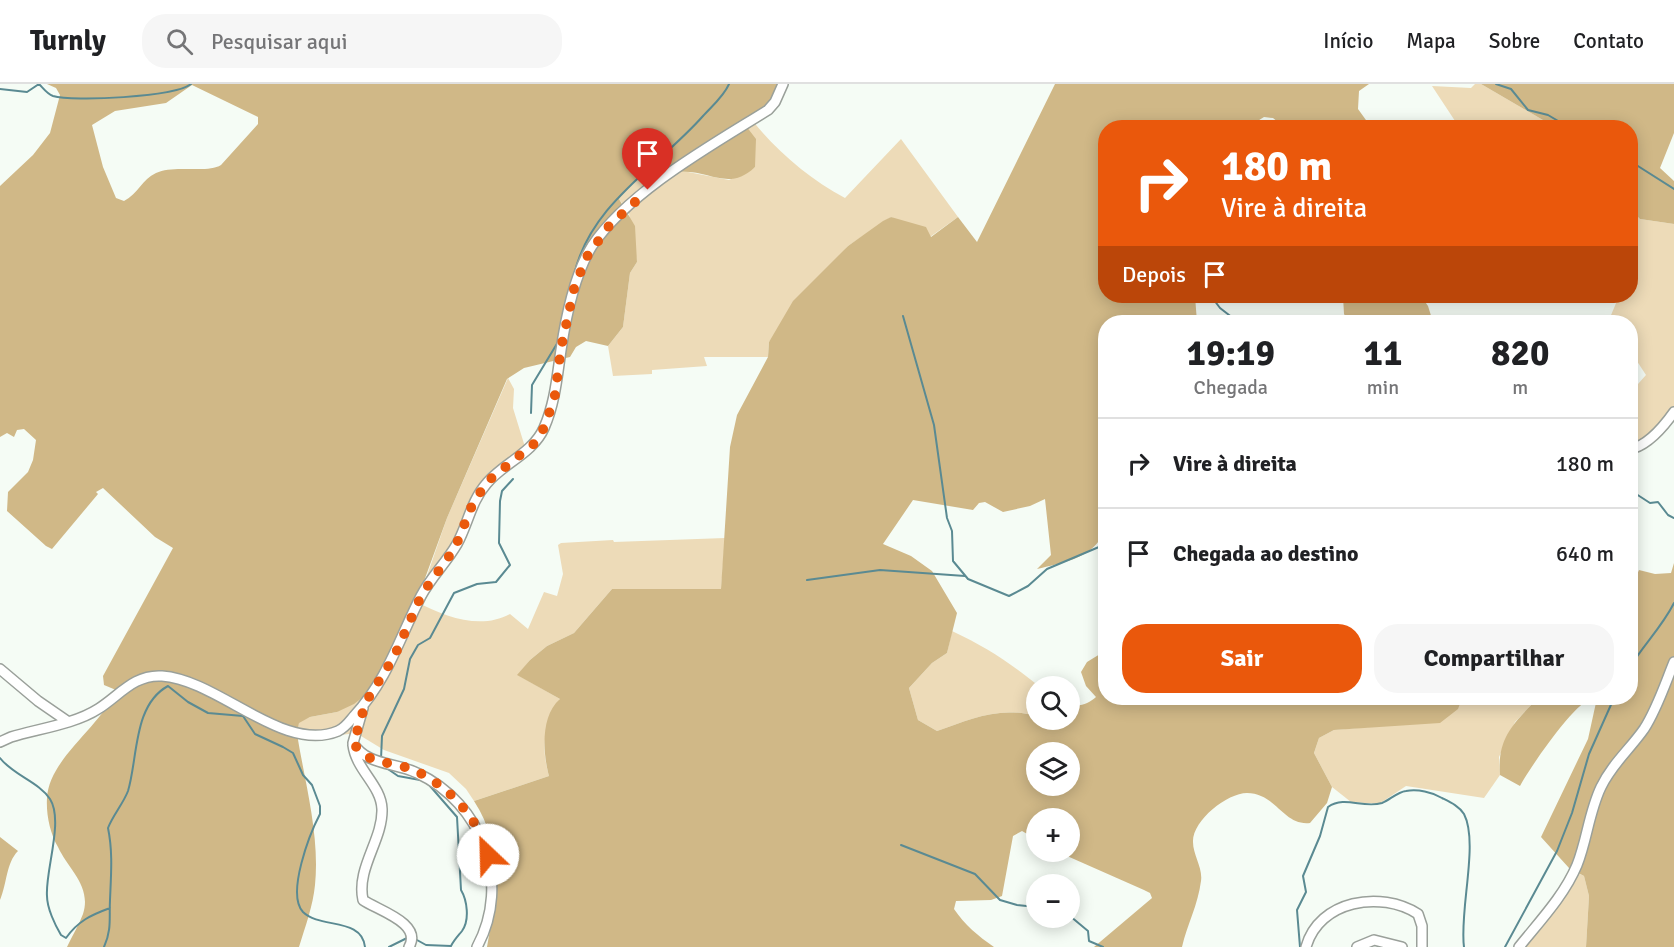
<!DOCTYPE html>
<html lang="pt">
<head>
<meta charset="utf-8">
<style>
	body { margin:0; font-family:Signika,sans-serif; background:#f6f6f6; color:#202124; height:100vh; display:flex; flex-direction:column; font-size:22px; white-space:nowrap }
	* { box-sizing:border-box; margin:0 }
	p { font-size:20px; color:#757577 }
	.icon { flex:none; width:33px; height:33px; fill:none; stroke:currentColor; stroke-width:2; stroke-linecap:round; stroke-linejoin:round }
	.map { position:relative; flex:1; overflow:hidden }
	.side { position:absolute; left:1098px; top:231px; width:540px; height:390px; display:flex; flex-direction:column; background:#fff; border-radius:24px; box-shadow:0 3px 15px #0003 }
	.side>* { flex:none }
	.top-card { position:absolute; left:1098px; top:36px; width:540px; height:183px; border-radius:24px; box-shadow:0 3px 15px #0003; background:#ea580c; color:#fff; overflow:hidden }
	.tools { position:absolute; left:1026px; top:592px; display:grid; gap:12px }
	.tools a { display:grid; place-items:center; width:54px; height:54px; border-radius:50%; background:#fff; box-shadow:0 3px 15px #0003; font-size:30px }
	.pin { position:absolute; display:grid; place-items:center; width:51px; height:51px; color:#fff; margin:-62px -26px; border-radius:50% 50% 50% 0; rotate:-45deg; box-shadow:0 0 6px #0007 }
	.pin .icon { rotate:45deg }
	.me { position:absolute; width:66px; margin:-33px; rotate:336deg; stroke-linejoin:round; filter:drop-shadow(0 0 4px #0008) }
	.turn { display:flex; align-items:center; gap:21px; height:126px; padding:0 24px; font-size:27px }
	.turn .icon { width:78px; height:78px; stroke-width:2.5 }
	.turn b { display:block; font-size:42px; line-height:51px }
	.then { display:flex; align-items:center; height:57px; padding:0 24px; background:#0003; gap:12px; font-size:22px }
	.eta { display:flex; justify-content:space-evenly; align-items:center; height:102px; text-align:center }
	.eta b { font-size:36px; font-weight:800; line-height:42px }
	.cta { display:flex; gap:12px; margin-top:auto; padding:12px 24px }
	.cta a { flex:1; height:69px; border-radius:24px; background:#ea580c; color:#fff; font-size:24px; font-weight:800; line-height:69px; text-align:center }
	.cta a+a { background:#f6f6f6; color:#202124 }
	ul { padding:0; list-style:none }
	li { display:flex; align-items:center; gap:18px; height:90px; padding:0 24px; border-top:2px solid #e0e0e0 }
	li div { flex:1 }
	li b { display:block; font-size:22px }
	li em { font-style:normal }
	header { display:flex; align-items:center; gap:36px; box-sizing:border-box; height:84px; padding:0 30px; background:#fff; border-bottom:2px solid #e0e0e0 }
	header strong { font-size:28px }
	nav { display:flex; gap:33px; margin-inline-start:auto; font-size:21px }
	.search { width:420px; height:54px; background:#f6f6f6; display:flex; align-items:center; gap:15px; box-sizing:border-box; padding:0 21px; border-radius:24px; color:#757577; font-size:22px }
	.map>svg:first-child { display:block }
	.green { fill:#eddbb8 }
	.forest { fill:#d0b887; fill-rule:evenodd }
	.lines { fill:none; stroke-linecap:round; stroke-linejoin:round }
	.stream { stroke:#5a8a92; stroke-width:2 }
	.minor-casing { stroke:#9aa09a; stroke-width:12 }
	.minor { stroke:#fff; stroke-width:9 }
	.route { stroke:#ea580c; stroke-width:10; stroke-dasharray:0 18 }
</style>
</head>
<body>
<header>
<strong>Turnly</strong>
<div class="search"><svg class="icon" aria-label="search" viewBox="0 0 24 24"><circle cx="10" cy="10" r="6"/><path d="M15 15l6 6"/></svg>Pesquisar aqui</div>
<nav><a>Início</a><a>Mapa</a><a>Sobre</a><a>Contato</a></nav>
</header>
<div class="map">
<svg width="1674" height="863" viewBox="0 0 1674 863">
	<rect width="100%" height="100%" fill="#f5fcf5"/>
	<path class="green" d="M 1475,0 L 1481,0 L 1555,43 L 1459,43 L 1432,2 L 1471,4 Z
		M 751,35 C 776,66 809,95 845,114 L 901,55 L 958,133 L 930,153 L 891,133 L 848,162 L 769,258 L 768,273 L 704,273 L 707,282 L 652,286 L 652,290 L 613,292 L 608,262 L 623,243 L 630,189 L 637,178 L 629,129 L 619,115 L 638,94 L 658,94 L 677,88 L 688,88 L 729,96 L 755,83 L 754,60 L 746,42 Z
		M 1631,126 L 1640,135 L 1674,140 L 1674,328 L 1644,358 L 1631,356 L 1630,309 L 1646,291 L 1631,268 L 1630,238 L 1611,238 L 1609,236 L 1619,212 L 1630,212 Z
		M 508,294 L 514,305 L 513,324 L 525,363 L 496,388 L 480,417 L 467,449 L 421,509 L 447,434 Z
		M 725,454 L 721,506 L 612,505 L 574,549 L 547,562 L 530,576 L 518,591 L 560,615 C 545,644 540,659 549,692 L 474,717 L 466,705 L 449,689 L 384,666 L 361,652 L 349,650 L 320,653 L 297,650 L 299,638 L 310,633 L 337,628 L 417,518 C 445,533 481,546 510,530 L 528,545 L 544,508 L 557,512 L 563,490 L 558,461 L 561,459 L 613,456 L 614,458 Z
		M 952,547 C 988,564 1009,578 1040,603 L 1036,603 L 1036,625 L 1027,630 C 994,624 968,636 937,647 L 918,636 L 909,604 L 932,579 L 947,569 Z
		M 1462,614 L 1538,614 L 1515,638 L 1499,673 L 1500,691 L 1484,714 L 1406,702 L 1379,720 L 1351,718 L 1332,703 L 1314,669 L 1319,654 L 1334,646 L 1406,640 L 1457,625 Z
		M 1578,789 L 1584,792 L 1589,812 L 1586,863 L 1526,863 Z"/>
	<path class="forest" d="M 47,0 L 783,0 L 780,10 L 746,42 L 756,55 L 755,83 C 729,108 710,86 680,88 C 672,88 665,93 657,94 C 651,94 644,94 638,94 L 619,115 L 635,142 L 637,178 L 630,189 L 623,243 L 608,262 L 586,257 L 576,263 L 570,273 L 524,284 L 507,295 L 447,434 L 401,560 L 367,610 L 354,620 L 337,628 L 310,633 L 299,639 L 297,650 C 305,699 320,752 315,801 C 313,822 305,843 299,863 L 67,863 C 72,852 79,841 83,830 C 92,802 68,785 58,763 C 50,749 46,730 47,714 C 49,674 102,642 116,606 L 104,601 L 103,592 L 173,464 L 155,453 L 103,404 L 96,408 L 98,410 L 52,465 L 46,462 L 7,427 L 8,408 L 28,388 L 33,376 L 36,356 L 24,345 L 17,346 L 14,353 L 7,349 L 0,353 L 0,102 L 33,71 L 50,49 L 60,11 L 56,4 ZM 192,1 L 258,33 L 258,40 L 221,81 C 207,90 174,80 156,89 C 142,95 138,110 124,117 L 116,114 L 103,83 L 92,41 L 115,27 L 166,19 Z
		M 1055,0 L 1369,0 L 1359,7 L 1358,25 L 1371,43 L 1284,43 L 1273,34 L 1264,33 L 1248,43 L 1106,44 L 1106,212 L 1195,212 L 1197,238 L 1106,238 L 1106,420 C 1098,432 1098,439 1102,452 C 1090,475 1061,479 1037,485 L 1051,471 L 1045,415 L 1030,422 L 1003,428 L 985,418 L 979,419 L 973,426 L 913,416 L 883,460 L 911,472 L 932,487 L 957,529 L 947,569 L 932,579 L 909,604 L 918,636 L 937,647 C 968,636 994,624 1027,630 L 1036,625 L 1036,636 L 1070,636 L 1070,620 C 1079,624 1089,619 1096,613 L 1086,602 L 1081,588 L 1087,578 L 1105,567 L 1106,614 L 1462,614 L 1458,625 L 1440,639 L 1334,646 L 1319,654 L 1314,669 L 1332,703 L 1327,719 L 1310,739 C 1283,742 1276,709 1247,709 C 1227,709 1192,737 1193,758 C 1193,771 1203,784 1201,797 C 1198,821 1187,841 1182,863 L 1094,863 L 1152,814 L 1150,809 L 1144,806 L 1058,768 L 1070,768 L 1070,735 L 1036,735 L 1036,755 L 1022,747 L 1013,752 L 1002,812 L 991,816 L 956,817 L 954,825 C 965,841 978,852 994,863 L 487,863 C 496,815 503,760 474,717 L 549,692 C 543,670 540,632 560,615 L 517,591 L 530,576 L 547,562 L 574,549 L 612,505 L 721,505 L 730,363 L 737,331 L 768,273 L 769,258 L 793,217 L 848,162 L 883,137 L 891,133 L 926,143 L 931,153 L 958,133 L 977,158 ZM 1036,669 L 1070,669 L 1070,702 L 1036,702 Z
		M 1481,0 L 1674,0 L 1674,49 L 1660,84 L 1674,97 L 1674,140 L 1640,135 L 1631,126 L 1630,44 L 1555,43 Z
		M 1343,212 L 1421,212 L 1428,222 L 1433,238 L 1349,238 L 1344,230 Z
		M 1674,479 L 1674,863 L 1586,863 L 1589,812 L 1584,792 L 1569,784 L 1541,753 L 1588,655 L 1597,614 L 1630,614 L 1631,504 L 1639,486 L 1655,490 L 1671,489 Z
		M 1538,614 L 1593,614 C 1576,616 1529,685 1520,702 L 1500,691 C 1497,653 1514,639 1538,614 Z
		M 0,753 L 18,767 C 6,779 7,800 0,816 Z"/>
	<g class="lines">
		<path class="stream" d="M 1496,0 L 1511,5 L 1528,26 L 1548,31 L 1570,44
			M 0,5 L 27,8 L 39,0 C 43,4 47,10 53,12 C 73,18 175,13 191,0
			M 1630,77 L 1674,105
			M 574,191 C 590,120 658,83 703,32 C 712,22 724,12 729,0
			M 1211,212 L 1220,224 L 1238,238
			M 903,232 L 934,341 L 947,434 L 952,447 L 953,477 L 968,495 L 1009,512 L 1028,502 L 1047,485 L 1106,460
			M 531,329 L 532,301 L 558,258
			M 1630,406 L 1650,419 L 1658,418 L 1668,431 L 1674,434
			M 807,496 L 880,486 L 965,492
			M 1630,583 C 1644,560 1662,543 1674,519
			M 0,674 C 13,691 39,698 50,715 C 64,737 45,787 47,812 C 47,824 55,841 61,851 L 66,854 C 78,837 91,831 110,824
			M 381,675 L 382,652 L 404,605 L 410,575 L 418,561 L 430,554 L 454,509 L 477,500 L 496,498 L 510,481 L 499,459 L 500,417 L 502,407 L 513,395
			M 385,683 L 398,692 L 420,696
			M 901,761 L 975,790 L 1000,816 L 1017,821 L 1036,823
			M 1070,832 L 1088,847 L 1089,857 L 1103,863
			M 417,856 L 426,861 L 451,862 C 454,856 458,852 462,847 C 470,836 467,816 461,806 L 457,733 L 430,702
			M 104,863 C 112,845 109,834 110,816 C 111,791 113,768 108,744 C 113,731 123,720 128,707 C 138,674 133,621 168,602 L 188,618 L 208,629 L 243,632 L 255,650 L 283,663 L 293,669 L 303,691 L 312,701 L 320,722 L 320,730 C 310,749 286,810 303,828 C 320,845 362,833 365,863
			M 389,863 L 407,854
			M 1300,863 L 1297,826 L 1306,808 L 1303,792 L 1320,752 L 1328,723 C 1345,711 1363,725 1382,719 C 1390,716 1397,708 1406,707 C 1418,705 1432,708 1442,714 C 1450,718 1459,722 1464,730 C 1479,759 1459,827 1464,863
			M 1505,863 L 1557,767 L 1572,729 L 1589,670 L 1614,614"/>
		<g class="minor-casing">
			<path id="minor" d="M 1630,365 C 1648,362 1664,342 1674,328
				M 0,585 L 38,617 L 67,637
				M 363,624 L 353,659 C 367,682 395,678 417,689 C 482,719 512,798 477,863
				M 0,658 L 11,653 C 37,645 75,640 98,625 C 119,612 134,590 162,592 C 219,596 283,670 338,647 C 345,644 349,638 354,632 C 388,595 399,555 421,512 C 431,493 446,479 457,460 C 468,440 471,417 487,399 C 504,379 533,369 544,344 C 555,319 557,293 561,266 C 566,232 574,191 592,162 C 629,107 712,61 768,26 L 775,18 L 783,0
				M 353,661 C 356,686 381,701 382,725 C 383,756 356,784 363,816 C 377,826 423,839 409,863
				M 1306,863 C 1319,816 1381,806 1418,830 L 1422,842 L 1422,863
				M 1357,863 L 1374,856 L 1402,863
				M 1519,863 C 1539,838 1564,812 1577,781 C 1587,756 1589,728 1601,703 C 1612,680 1630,665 1644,645 C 1657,625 1665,600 1674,578"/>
		</g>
		<use href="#minor" class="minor"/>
	</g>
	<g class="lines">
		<path class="route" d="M 488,771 C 479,733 443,695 405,683 C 384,677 365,679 353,658 L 361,637 L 364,621 L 394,573 L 422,510 L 455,464 L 473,419 L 488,397 L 535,359 L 545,342 L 555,311 L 561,264 L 574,205 L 586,174 L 609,142 L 648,106"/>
	</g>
</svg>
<div class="tools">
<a><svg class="icon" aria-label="search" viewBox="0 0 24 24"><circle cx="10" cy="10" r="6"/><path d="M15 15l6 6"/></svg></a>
<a><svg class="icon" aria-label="layers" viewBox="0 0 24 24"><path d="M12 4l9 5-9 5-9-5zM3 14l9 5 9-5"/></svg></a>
<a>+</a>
<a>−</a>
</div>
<div class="pin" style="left:648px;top:106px;background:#d93025"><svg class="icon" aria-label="arrive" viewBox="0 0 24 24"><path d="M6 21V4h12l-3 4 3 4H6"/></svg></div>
<svg class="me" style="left:488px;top:771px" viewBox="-20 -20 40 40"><circle r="19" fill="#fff"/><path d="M0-13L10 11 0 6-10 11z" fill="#ea580c"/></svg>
<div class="top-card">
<div class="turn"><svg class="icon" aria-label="right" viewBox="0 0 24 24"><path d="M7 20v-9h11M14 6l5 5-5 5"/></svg><div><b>180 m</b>Vire à direita</div></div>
<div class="then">Depois<svg class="icon" aria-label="arrive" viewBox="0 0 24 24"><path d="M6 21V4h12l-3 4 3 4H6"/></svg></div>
</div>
<section class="side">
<div class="eta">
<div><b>19:19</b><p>Chegada</p></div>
<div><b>11</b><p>min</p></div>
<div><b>820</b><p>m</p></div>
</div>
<ul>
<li><svg class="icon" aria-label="right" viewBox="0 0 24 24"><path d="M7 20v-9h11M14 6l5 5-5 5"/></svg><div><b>Vire à direita</b></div><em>180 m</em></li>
<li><svg class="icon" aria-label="arrive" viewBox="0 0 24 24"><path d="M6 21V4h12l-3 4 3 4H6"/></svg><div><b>Chegada ao destino</b></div><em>640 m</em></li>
</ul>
<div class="cta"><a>Sair</a><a>Compartilhar</a></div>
</section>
</div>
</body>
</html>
